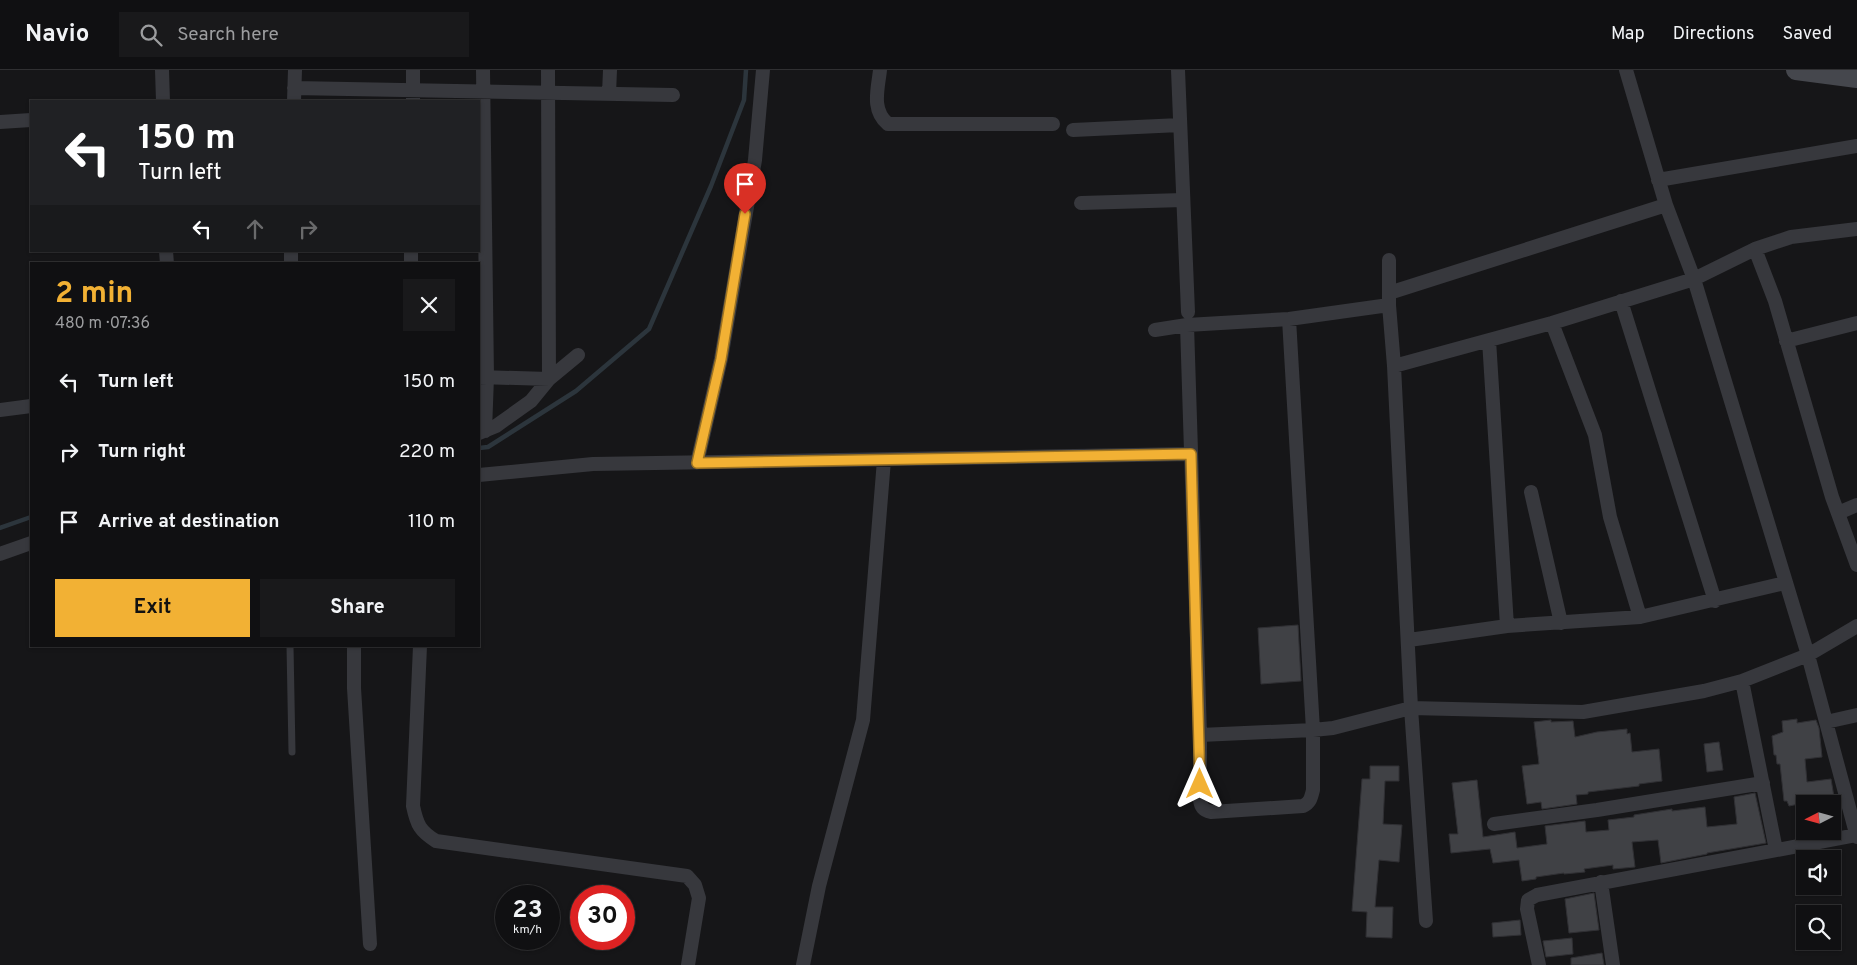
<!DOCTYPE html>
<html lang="en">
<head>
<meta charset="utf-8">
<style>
	body { margin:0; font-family:Overpass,sans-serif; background:#19191b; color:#f1f3f6; height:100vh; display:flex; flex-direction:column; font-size:19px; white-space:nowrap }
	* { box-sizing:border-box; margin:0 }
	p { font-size:16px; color:#9c9d9f }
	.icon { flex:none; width:28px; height:28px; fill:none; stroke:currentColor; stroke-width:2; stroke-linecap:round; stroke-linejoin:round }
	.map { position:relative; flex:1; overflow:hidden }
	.side { position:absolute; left:30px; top:192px; width:450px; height:385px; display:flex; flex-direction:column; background:#101012; border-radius:0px; box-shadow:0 1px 4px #0004,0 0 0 1px #303032 }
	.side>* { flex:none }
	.hud { position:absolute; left:30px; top:30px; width:450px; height:152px; border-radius:0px; box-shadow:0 1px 4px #0004,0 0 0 1px #303032; background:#202124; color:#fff; overflow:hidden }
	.needle { width:32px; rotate:264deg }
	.tools { position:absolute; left:1796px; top:725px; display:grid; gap:10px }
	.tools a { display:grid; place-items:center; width:45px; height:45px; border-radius:0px; background:#101012; box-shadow:0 1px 4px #0004,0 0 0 1px #303032; font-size:25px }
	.speed { position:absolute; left:495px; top:815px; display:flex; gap:10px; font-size:25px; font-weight:700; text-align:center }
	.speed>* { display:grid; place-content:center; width:65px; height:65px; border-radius:50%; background:#101012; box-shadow:0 1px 4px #0004,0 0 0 1px #303032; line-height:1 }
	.speed small { font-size:12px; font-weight:400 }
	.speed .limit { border:8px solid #d22; background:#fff; color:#111 }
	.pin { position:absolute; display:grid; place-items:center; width:42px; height:42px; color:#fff; margin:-51px -21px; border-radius:50% 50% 50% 0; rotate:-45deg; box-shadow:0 0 5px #0007 }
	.pin .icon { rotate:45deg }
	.me { position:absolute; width:55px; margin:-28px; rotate:0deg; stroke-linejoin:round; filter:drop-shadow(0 0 4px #0008) }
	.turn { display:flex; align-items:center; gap:18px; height:105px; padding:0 25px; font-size:22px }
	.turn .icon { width:65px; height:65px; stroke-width:2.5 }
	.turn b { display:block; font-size:35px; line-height:42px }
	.lanes { display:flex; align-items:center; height:48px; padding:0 25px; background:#0003; justify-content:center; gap:25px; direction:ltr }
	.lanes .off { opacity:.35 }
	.round { display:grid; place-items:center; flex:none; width:52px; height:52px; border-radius:0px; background:#19191b }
	.headline { display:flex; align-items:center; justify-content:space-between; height:85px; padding:0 25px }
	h1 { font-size:30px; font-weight:700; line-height:38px; color:#f2b134 }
	.cta { display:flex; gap:10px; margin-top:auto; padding:10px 25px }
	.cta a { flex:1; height:58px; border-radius:0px; background:#f2b134; color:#111; font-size:20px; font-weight:700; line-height:58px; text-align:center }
	.cta a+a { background:#19191b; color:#f1f3f6 }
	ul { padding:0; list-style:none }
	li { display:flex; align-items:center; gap:15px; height:70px; padding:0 25px }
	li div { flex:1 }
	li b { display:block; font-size:19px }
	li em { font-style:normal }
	header { display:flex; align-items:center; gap:30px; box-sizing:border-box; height:70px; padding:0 25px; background:#101012; border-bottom:1px solid #303032 }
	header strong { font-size:24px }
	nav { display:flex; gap:28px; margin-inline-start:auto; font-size:18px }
	.search { width:350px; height:45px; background:#19191b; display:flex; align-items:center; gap:12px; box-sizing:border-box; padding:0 18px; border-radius:0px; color:#9c9d9f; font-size:19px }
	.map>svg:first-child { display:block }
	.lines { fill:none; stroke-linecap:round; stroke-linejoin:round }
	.stream { stroke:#2c353c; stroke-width:4.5 }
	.building { fill:#404145; stroke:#303034 }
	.lane { stroke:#37383d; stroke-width:7 }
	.street { stroke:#37383d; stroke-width:14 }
	.secondary { stroke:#45474d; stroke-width:20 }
	.route-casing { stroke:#9d7322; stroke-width:12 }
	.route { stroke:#f2b134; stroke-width:9 }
</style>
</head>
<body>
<header>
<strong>Navio</strong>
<div class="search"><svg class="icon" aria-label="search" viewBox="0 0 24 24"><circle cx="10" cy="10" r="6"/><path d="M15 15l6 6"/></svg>Search here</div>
<nav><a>Map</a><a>Directions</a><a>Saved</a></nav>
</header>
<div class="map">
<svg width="1857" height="895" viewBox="0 0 1857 895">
	<rect width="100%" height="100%" fill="#161618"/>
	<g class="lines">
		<path class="stream" d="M 479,378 L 488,377 L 576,321 L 649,259 L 711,116 L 744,30 L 746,0
			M 0,458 L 31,447"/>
	</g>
	<path class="building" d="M 1298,555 L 1301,611 L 1261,614 L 1258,558 Z
		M 1797,649 L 1797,653 L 1816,650 L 1819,658 L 1822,687 L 1805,689 L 1807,712 L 1831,709 L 1834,727 L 1789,736 L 1787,731 L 1784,731 L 1780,694 L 1777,694 L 1776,685 L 1774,685 L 1772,666 L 1783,662 L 1782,651 Z
		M 1551,650 L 1551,652 L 1573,651 L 1575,667 L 1597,662 L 1627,659 L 1627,664 L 1630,663 L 1632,682 L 1659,679 L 1662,711 L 1639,714 L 1639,716 L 1588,722 L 1588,724 L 1576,725 L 1577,734 L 1542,739 L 1541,732 L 1527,734 L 1522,696 L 1539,694 L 1534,652 Z
		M 1719,672 L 1723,700 L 1707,702 L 1704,674 Z
		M 1370,696 L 1399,696 L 1399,711 L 1385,711 L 1383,754 L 1402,755 L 1399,792 L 1379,790 L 1375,837 L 1393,837 L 1392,868 L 1366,867 L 1367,842 L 1352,841 L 1362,709 L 1370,709 Z
		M 1477,710 L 1483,767 L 1515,762 L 1517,778 L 1547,774 L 1545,756 L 1585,751 L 1586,762 L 1609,760 L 1608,750 L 1634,747 L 1634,745 L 1672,739 L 1672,741 L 1705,737 L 1707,757 L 1737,754 L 1734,727 L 1755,723 L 1766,773 L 1707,783 L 1707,784 L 1661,793 L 1658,770 L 1632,772 L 1635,797 L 1613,799 L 1613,795 L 1584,799 L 1585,802 L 1564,804 L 1564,803 L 1536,807 L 1536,809 L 1522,811 L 1519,790 L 1493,793 L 1490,779 L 1451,783 L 1449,764 L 1458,764 L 1452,713 Z
		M 1594,823 L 1599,860 L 1569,863 L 1565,829 Z
		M 1520,850 L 1521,865 L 1493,867 L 1492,853 Z
		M 1572,868 L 1573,884 L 1546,887 L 1543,871 Z
		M 1602,883 L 1604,895 L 1571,895 L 1571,888 Z"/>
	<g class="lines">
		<path class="lane" d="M 290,576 L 292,682"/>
		<path class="street" d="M 162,0 L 163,31
			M 413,0 L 413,31
			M 483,0 L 487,307 L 485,361
			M 880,0 C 878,19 871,40 888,54 L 1053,54
			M 1178,0 L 1188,242
			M 1626,0 L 1666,135 L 1694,209 L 1808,585 L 1857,767
			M 294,18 L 673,25
			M 609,24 L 610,0
			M 294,31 L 295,0
			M 0,52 L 31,50
			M 1073,60 L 1180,55
			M 1658,110 L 1857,76
			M 1081,133 L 1183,130
			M 1755,179 L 1775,231 L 1832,427 L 1857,495
			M 166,181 L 167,194
			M 1389,190 L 1389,235 L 1394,296 L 1411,638 L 1426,851
			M 291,194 L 291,181
			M 411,194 L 411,181
			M 1389,223 L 1666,135
			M 1621,231 L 1715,531
			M 1552,253 L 1595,365 L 1610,447 L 1640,547
			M 1187,255 L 1200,665 L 1200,730 C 1201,737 1203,740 1211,742 L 1303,736 C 1310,733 1311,728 1313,720 L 1313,660 L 1289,249
			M 1155,260 L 1187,255 L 1289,249 L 1389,235
			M 1489,270 L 1507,556
			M 1786,271 L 1857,253
			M 1394,296 L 1552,253 L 1694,209 L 1755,179 L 1791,167 L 1857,159
			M 479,307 L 549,309 L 548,0
			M 0,340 L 31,336
			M 479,363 L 496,356 L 531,331 L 549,309 L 578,285
			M 697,393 L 721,289 L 755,90 L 763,0
			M 479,405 L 593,394 L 1191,384
			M 1531,422 L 1561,553
			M 1838,443 L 1857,435
			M 0,484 L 31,473
			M 1409,570 L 1507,556 L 1640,547 L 1785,513
			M 354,576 L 354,618 L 370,874
			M 420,576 L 413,736 C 417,755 420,761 436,771 L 687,806 L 695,815 L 699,828 L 688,895
			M 1742,611 L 1776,780
			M 1826,652 L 1857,645
			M 1200,665 L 1313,660 L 1333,658 L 1411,638 L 1583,642 L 1704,621 L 1742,611 L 1808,585 L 1857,556
			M 1494,754 L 1597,740 L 1763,713
			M 1601,812 L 1613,895
			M 803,895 L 819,816 L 863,650 L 884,390
			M 1539,895 L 1527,839 L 1528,830 L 1537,825 L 1857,765"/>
		<path class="secondary" d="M 1796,0 L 1857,8"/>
	</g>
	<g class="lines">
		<g class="route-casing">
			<path id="route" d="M 745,144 L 721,289 L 697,393 L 1191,384 L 1200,714"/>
		</g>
		<use href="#route" class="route"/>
	</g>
</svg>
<div class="tools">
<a><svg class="needle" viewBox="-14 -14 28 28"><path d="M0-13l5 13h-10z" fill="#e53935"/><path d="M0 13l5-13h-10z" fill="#9c9d9f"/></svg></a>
<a><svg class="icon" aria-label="sound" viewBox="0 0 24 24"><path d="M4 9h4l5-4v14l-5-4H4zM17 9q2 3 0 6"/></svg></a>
<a><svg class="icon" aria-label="search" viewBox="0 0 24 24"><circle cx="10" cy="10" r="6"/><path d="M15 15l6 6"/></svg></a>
</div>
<div class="speed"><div>23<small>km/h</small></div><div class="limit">30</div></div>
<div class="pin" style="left:745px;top:144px;background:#d93025"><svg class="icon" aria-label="arrive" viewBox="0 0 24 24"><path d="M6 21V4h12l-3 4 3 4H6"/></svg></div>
<svg class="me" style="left:1200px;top:714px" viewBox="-20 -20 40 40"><path d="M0-17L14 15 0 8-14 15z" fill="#f2b134" stroke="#fff" stroke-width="4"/></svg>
<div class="hud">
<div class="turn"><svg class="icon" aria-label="left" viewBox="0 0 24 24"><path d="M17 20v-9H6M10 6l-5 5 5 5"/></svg><div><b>150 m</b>Turn left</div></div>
<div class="lanes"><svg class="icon" aria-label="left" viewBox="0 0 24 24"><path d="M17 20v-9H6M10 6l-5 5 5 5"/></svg><svg class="icon off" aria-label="ahead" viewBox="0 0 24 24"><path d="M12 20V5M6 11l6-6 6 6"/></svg><svg class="icon off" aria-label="right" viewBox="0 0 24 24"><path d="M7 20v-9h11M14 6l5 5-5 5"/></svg></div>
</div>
<section class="side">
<div class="headline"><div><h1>2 min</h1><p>480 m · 07:36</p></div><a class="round"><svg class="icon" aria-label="close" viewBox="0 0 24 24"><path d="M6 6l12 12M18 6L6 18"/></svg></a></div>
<ul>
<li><svg class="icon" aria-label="left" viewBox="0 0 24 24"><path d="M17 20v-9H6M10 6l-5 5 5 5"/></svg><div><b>Turn left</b></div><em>150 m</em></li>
<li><svg class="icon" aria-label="right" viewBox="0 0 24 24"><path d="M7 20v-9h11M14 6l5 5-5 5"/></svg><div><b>Turn right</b></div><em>220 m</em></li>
<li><svg class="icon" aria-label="arrive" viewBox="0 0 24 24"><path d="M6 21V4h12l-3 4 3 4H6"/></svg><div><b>Arrive at destination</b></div><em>110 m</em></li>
</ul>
<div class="cta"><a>Exit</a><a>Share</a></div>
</section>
</div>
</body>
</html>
